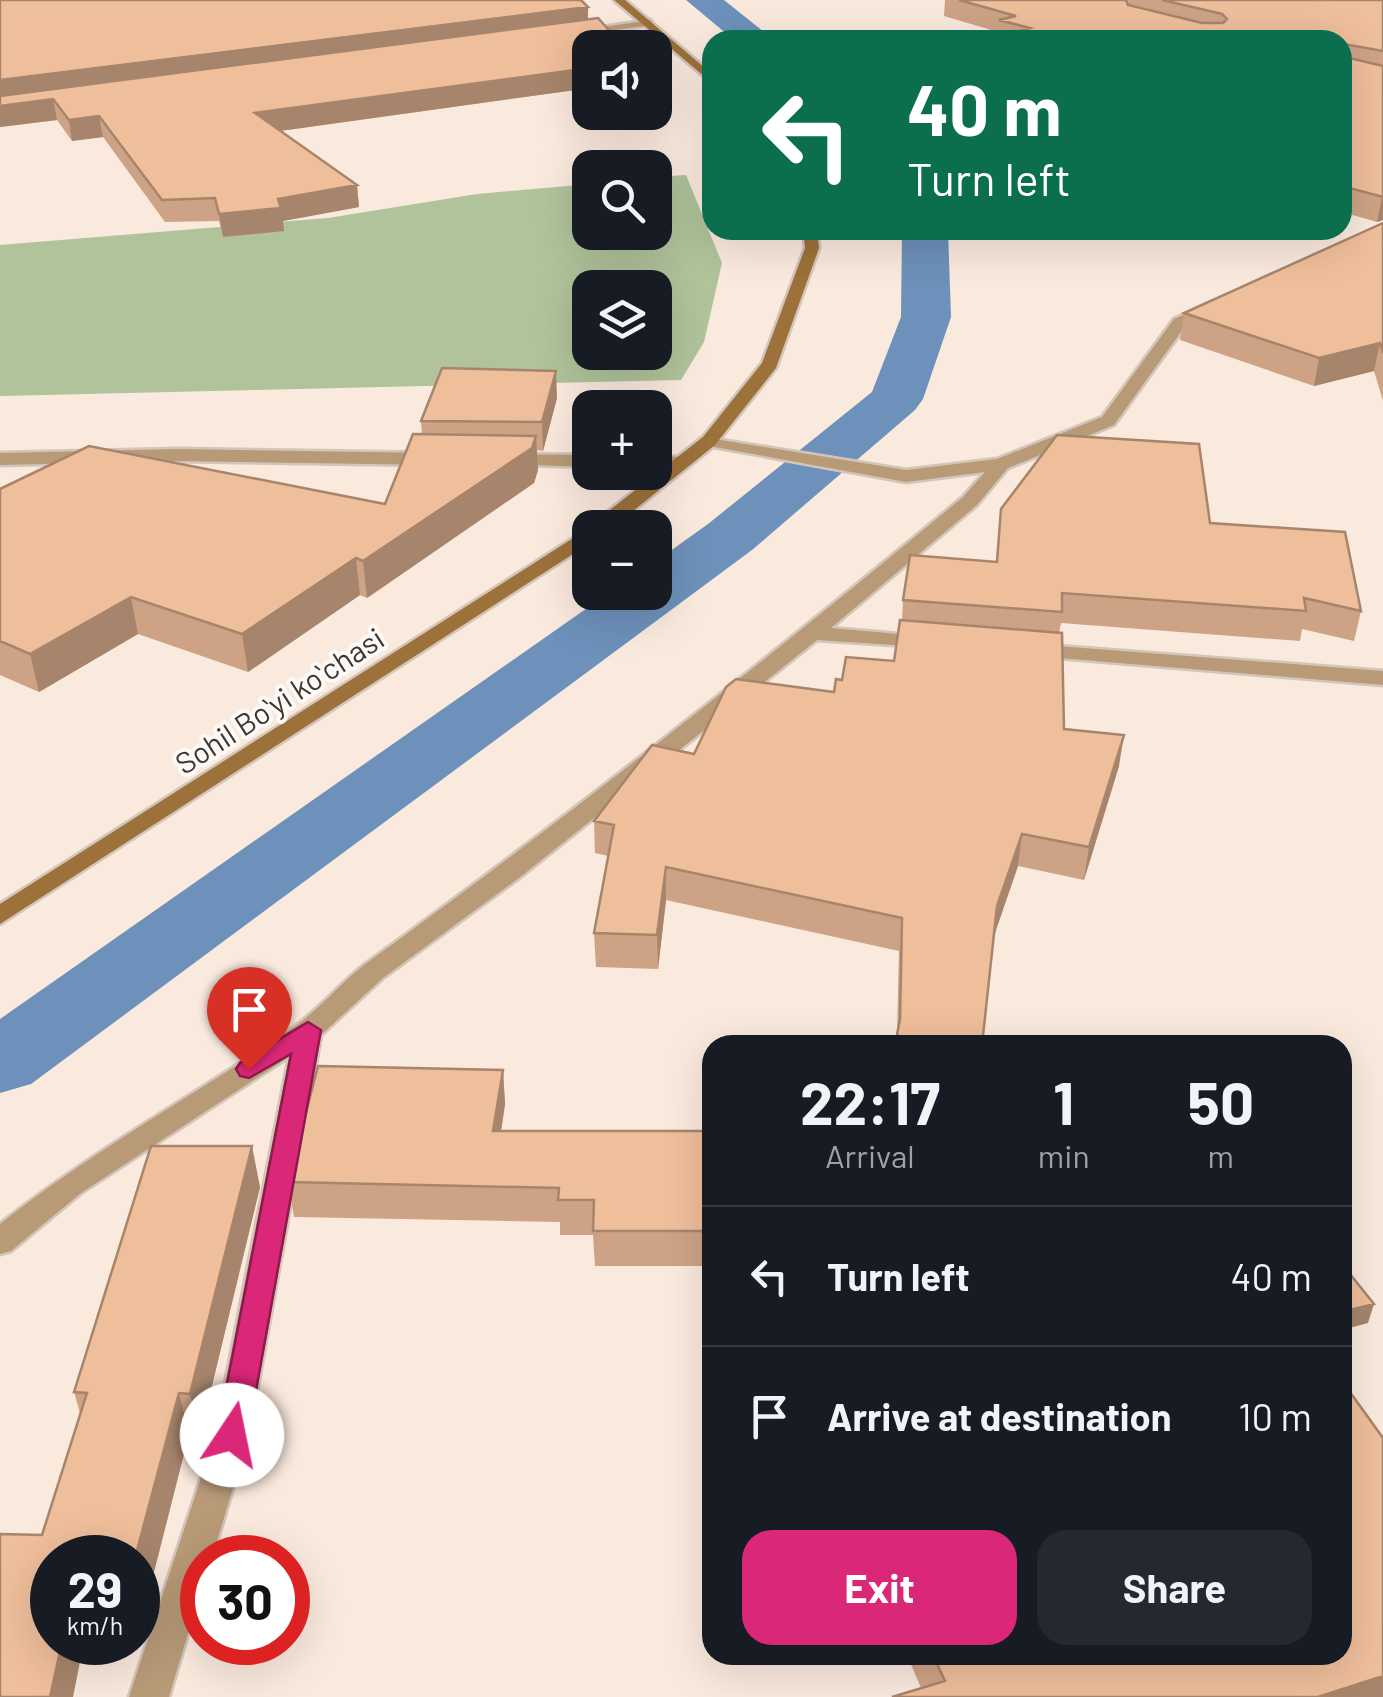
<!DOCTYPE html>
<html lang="en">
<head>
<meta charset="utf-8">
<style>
	body { margin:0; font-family:Barlow,sans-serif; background:#242831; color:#f1f3f6; height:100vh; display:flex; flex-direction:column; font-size:38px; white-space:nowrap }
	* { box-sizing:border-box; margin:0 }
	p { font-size:32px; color:#9ea1a6 }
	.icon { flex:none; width:55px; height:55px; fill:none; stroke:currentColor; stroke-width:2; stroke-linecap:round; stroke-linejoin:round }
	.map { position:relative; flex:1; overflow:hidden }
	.details { position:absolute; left:702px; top:1035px; width:650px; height:630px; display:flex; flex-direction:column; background:#171b24; border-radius:30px; box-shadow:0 10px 40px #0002 }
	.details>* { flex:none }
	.top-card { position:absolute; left:702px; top:30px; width:650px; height:210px; border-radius:30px; box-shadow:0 10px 40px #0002; background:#0b6e4f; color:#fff; overflow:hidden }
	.buttons { position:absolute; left:572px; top:30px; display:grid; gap:20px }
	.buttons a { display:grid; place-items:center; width:100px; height:100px; border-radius:20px; background:#171b24; box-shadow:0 10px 40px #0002; font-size:50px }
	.speed { position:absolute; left:30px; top:1535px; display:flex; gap:20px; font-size:50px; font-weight:700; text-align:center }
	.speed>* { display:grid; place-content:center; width:130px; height:130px; border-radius:50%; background:#171b24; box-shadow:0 10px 40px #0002; line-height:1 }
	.speed small { font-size:25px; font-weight:400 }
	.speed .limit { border:15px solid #d22; background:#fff; color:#111 }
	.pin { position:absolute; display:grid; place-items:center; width:85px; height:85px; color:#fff; margin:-102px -42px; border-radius:50% 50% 50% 0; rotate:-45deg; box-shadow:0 0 10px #0007 }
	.pin .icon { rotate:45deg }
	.me { position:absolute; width:110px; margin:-55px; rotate:11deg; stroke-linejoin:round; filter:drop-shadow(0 0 8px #0008) }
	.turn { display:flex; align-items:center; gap:35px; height:210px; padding:0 40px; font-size:45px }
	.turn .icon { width:130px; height:130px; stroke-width:2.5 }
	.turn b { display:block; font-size:70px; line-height:85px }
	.eta { display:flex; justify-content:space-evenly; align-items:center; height:170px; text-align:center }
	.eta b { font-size:60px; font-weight:700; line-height:70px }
	.button { display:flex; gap:20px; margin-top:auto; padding:20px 40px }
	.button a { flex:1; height:115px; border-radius:30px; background:#db2777; color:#fff; font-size:40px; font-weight:700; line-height:115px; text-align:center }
	.button a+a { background:#242831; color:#f1f3f6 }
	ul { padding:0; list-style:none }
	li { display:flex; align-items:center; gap:30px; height:140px; padding:0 40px; border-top:2px solid #363941 }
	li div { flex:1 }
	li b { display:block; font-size:38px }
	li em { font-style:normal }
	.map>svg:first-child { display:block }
	.green { fill:#b0c39b; fill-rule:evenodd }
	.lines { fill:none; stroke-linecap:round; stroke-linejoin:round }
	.canal { fill:#6d91ba; fill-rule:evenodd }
	.street-casing { stroke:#d4c5bb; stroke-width:5 }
	.secondary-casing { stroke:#d4c5bb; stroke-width:5 }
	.street { fill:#b89a77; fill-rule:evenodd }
	.secondary { fill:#9d713a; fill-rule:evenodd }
	.wall { fill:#cea385 }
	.shaded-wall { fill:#a7856c }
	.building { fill:#efbe9b; stroke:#a7856c; stroke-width:2.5 }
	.route { fill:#db2777; stroke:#8e194d; stroke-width:2.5 }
	.labels { text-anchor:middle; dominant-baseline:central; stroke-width:8; stroke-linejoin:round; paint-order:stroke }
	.street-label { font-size:30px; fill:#3c3531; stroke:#fcf9f6 }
</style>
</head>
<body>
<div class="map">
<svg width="1383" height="1697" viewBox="0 0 1383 1697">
	<rect width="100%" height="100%" fill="#fae9dd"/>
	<path class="green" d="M 686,175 L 722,263 L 704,342 L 681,380 L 0,396 L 0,245 L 328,218 L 477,194 L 590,184 L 590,232 L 655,232 L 655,177 ZM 590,288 L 655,288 L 655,352 L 590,352 Z"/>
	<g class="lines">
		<path class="canal" d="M 686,0 L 724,0 L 774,40 L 734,40 Z
			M 902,230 L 948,230 L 951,317 L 923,399 L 915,410 L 752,550 L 31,1084 L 0,1093 L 0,1019 L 610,592 L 655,592 L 655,562 L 708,524 L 872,392 L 901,317 Z"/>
		<g class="street-casing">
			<path id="street" d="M 650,20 L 654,25 L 575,35 L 569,32 Z
				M 1213,301 L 1219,303 L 1219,309 L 1186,325 L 1114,425 L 1008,468 L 977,505 L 831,628 L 932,637 L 940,638 L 943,643 L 940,648 L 817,640 L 519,878 L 383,978 L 321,1035 L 249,1435 L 212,1558 L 202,1558 L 202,1587 L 169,1697 L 129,1697 L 215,1435 L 289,1057 L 81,1193 L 11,1251 L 0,1254 L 0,1224 C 93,1150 197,1094 294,1027 C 321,1008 342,981 368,962 C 572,814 769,658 963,497 L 985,472 L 906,482 L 709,446 L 703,445 L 703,437 L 906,470 L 997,459 L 1102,417 L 1174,319 Z
				M 178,449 L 435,453 L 444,459 L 435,465 L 178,461 L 0,465 L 0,453 Z
				M 505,454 L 590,455 L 590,467 L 498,464 L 498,456 Z
				M 655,456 L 683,457 L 692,463 L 683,469 L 655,468 Z
				M 1031,644 L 1383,671 L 1383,685 L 1023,655 L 1020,650 Z"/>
		</g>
		<g class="secondary-casing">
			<path id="secondary" d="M 614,0 L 625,0 L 712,74 L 712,83 Z
				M 803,230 L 817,230 L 819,248 L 776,368 L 715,445 L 612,528 L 590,528 L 590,543 L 0,924 L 0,904 L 589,528 L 592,524 L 703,437 L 762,363 L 805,248 Z"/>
		</g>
		<use href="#street" class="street"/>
		<use href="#secondary" class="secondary"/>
	</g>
	<path class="wall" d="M 0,0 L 588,19 L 590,88 L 280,131 L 357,185 L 359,207 L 283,221 L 284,231 L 223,237 L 219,221 L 165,222 L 103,137 L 72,141 L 57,120 L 0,127 Z
		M 945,0 L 1383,0 L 1383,220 L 1377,222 L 1342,212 L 1342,40 L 990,40 L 998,37 L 998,32 L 944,16 Z
		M 1383,223 L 1383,401 L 1374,371 L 1314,386 L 1180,340 L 1184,313 Z
		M 557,398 L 543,451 L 537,450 L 538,470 L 534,483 L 367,598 L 360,595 L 248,672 L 138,634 L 39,692 L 0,675 L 0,489 L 385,504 L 422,434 L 421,421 Z
		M 1001,509 L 1210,523 L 1361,611 L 1354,641 L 1302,629 L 1300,641 L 1061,623 L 1059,633 L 1064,729 L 1119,766 L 1084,880 L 1018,866 L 993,937 L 897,1034 L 899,951 L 666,900 L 658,969 L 596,967 L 594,933 L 608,856 L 595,853 L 594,821 L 694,754 L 834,692 L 842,680 L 894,661 L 902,620 L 903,600 L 996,561 Z
		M 503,1070 L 505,1104 L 501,1131 L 712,1131 L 712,1266 L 595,1266 L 593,1235 L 560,1235 L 560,1222 L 294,1217 L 288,1182 Z
		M 260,1187 L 200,1435 L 189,1434 L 140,1627 L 138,1627 L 138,1558 L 52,1558 L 42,1535 L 80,1413 L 74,1392 Z
		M 907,1655 L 1342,1655 L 1383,1697 L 921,1688 Z"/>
	<path class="shaded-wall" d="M 588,7 L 588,26 L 0,101 L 0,80 Z
		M 590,68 L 590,88 L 258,134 L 255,113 Z
		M 53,99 L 57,120 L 0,127 L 0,106 Z
		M 99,116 L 103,137 L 72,141 L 69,120 Z
		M 357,185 L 359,207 L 283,221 L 284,231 L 223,237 L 219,214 L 278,199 Z
		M 1382,197 L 1383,197 L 1383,220 L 1377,222 Z
		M 1380,343 L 1374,371 L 1314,386 L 1319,358 Z
		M 556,371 L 557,398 L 543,451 L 542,422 Z
		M 536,436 L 538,470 L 534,483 L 367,598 L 363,561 Z
		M 356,558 L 360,595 L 248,672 L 242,634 Z
		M 131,597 L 138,634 L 39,692 L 30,654 Z
		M 1124,735 L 1119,766 L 1084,880 L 1089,847 Z
		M 1022,834 L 1018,866 L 993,939 L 997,906 Z
		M 666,867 L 666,900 L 658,969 L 657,935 Z
		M 503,1070 L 505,1104 L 496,1166 L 493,1131 Z
		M 252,1146 L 260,1187 L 200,1435 L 190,1394 Z
		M 1374,1304 L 1368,1323 L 1342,1330 L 1342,1312 Z
		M 179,1393 L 189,1434 L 140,1627 L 138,1618 L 138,1558 L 135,1558 Z
		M 62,1642 L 84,1642 L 73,1697 L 50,1697 Z
		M 1383,1676 L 1383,1697 L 1318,1697 Z"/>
	<path class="building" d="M 0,0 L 581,0 L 588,7 L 0,80 Z
		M 959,0 L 1126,0 L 1128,5 L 1202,23 L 1223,23 L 1227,19 L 1222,14 L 1162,0 L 1383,0 L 1383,51 L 1344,44 L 1345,57 L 1383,66 L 1383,197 L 1342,186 L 1342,40 L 993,40 L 990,39 L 1030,28 L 999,20 L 1016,16 Z
		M 598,18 L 625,48 L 590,48 L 590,68 L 255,113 L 357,185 L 278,199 L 281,208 L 219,214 L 215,198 L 162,200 L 99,116 L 69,120 L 53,99 L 0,106 L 0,96 Z
		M 1383,223 L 1383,353 L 1380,343 L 1319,358 L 1184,313 Z
		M 442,368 L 556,371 L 542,422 L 421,421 Z
		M 413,434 L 536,436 L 532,448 L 363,561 L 356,558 L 242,634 L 131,597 L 30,654 L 0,641 L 0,489 L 89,446 L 385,504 Z
		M 1057,435 L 1199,444 L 1210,523 L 1345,532 L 1361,611 L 1304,598 L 1306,611 L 1062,593 L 1062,612 L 903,600 L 910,555 L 997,562 L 1001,509 Z
		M 900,620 L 1062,633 L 1064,729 L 1124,735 L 1089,847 L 1022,834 L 997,906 L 982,1045 L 895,1045 L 900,1019 L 902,918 L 666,867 L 657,935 L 594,933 L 614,825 L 594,821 L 652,745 L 694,754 L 726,687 L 736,679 L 834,692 L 836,679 L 842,680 L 846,657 L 894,661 Z
		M 318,1066 L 503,1070 L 493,1131 L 712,1131 L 712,1231 L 593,1231 L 594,1200 L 558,1200 L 559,1188 L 288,1182 Z
		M 151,1146 L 252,1146 L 190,1394 L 179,1393 L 135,1558 L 52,1558 L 52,1642 L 62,1642 L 50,1697 L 0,1697 L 0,1534 L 42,1535 L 87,1393 L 74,1392 Z
		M 1342,1264 L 1374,1304 L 1342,1312 Z
		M 1342,1381 L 1383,1438 L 1383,1676 L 1318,1697 L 892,1697 L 945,1681 L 933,1655 L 1342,1655 Z"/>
	<path class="route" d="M 308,1022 L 321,1030 L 248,1435 L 244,1445 L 232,1449 L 221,1445 L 217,1435 L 291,1054 L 249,1078 L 240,1076 L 236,1069 L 240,1063 Z"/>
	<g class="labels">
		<g class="street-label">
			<text transform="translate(279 700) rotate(-33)">Sohil Boʻyi koʻchasi</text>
		</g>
	</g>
</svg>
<div class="buttons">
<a><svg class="icon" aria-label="sound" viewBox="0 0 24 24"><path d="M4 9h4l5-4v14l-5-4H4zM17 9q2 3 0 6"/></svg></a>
<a><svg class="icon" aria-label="search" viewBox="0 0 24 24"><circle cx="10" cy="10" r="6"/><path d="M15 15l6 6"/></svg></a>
<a><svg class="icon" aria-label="layers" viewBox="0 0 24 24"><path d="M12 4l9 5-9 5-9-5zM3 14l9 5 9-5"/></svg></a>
<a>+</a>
<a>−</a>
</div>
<div class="speed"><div>29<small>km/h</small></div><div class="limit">30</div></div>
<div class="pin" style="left:249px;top:1069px;background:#d93025"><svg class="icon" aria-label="arrive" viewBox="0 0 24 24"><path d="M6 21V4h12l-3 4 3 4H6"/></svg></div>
<svg class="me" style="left:232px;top:1435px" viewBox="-20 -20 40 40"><circle r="19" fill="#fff"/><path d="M0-13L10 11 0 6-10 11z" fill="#db2777"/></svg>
<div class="top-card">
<div class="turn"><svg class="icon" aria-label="left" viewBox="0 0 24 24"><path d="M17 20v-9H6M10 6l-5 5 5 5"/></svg><div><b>40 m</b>Turn left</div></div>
</div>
<section class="details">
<div class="eta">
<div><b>22:17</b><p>Arrival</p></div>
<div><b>1</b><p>min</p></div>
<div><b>50</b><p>m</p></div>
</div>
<ul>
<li><svg class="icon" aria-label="left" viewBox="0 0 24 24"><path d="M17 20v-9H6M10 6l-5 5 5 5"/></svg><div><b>Turn left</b></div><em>40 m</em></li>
<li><svg class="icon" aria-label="arrive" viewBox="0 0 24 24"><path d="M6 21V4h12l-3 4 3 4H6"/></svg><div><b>Arrive at destination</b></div><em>10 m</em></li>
</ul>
<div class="button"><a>Exit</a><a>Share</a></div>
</section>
</div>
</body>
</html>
